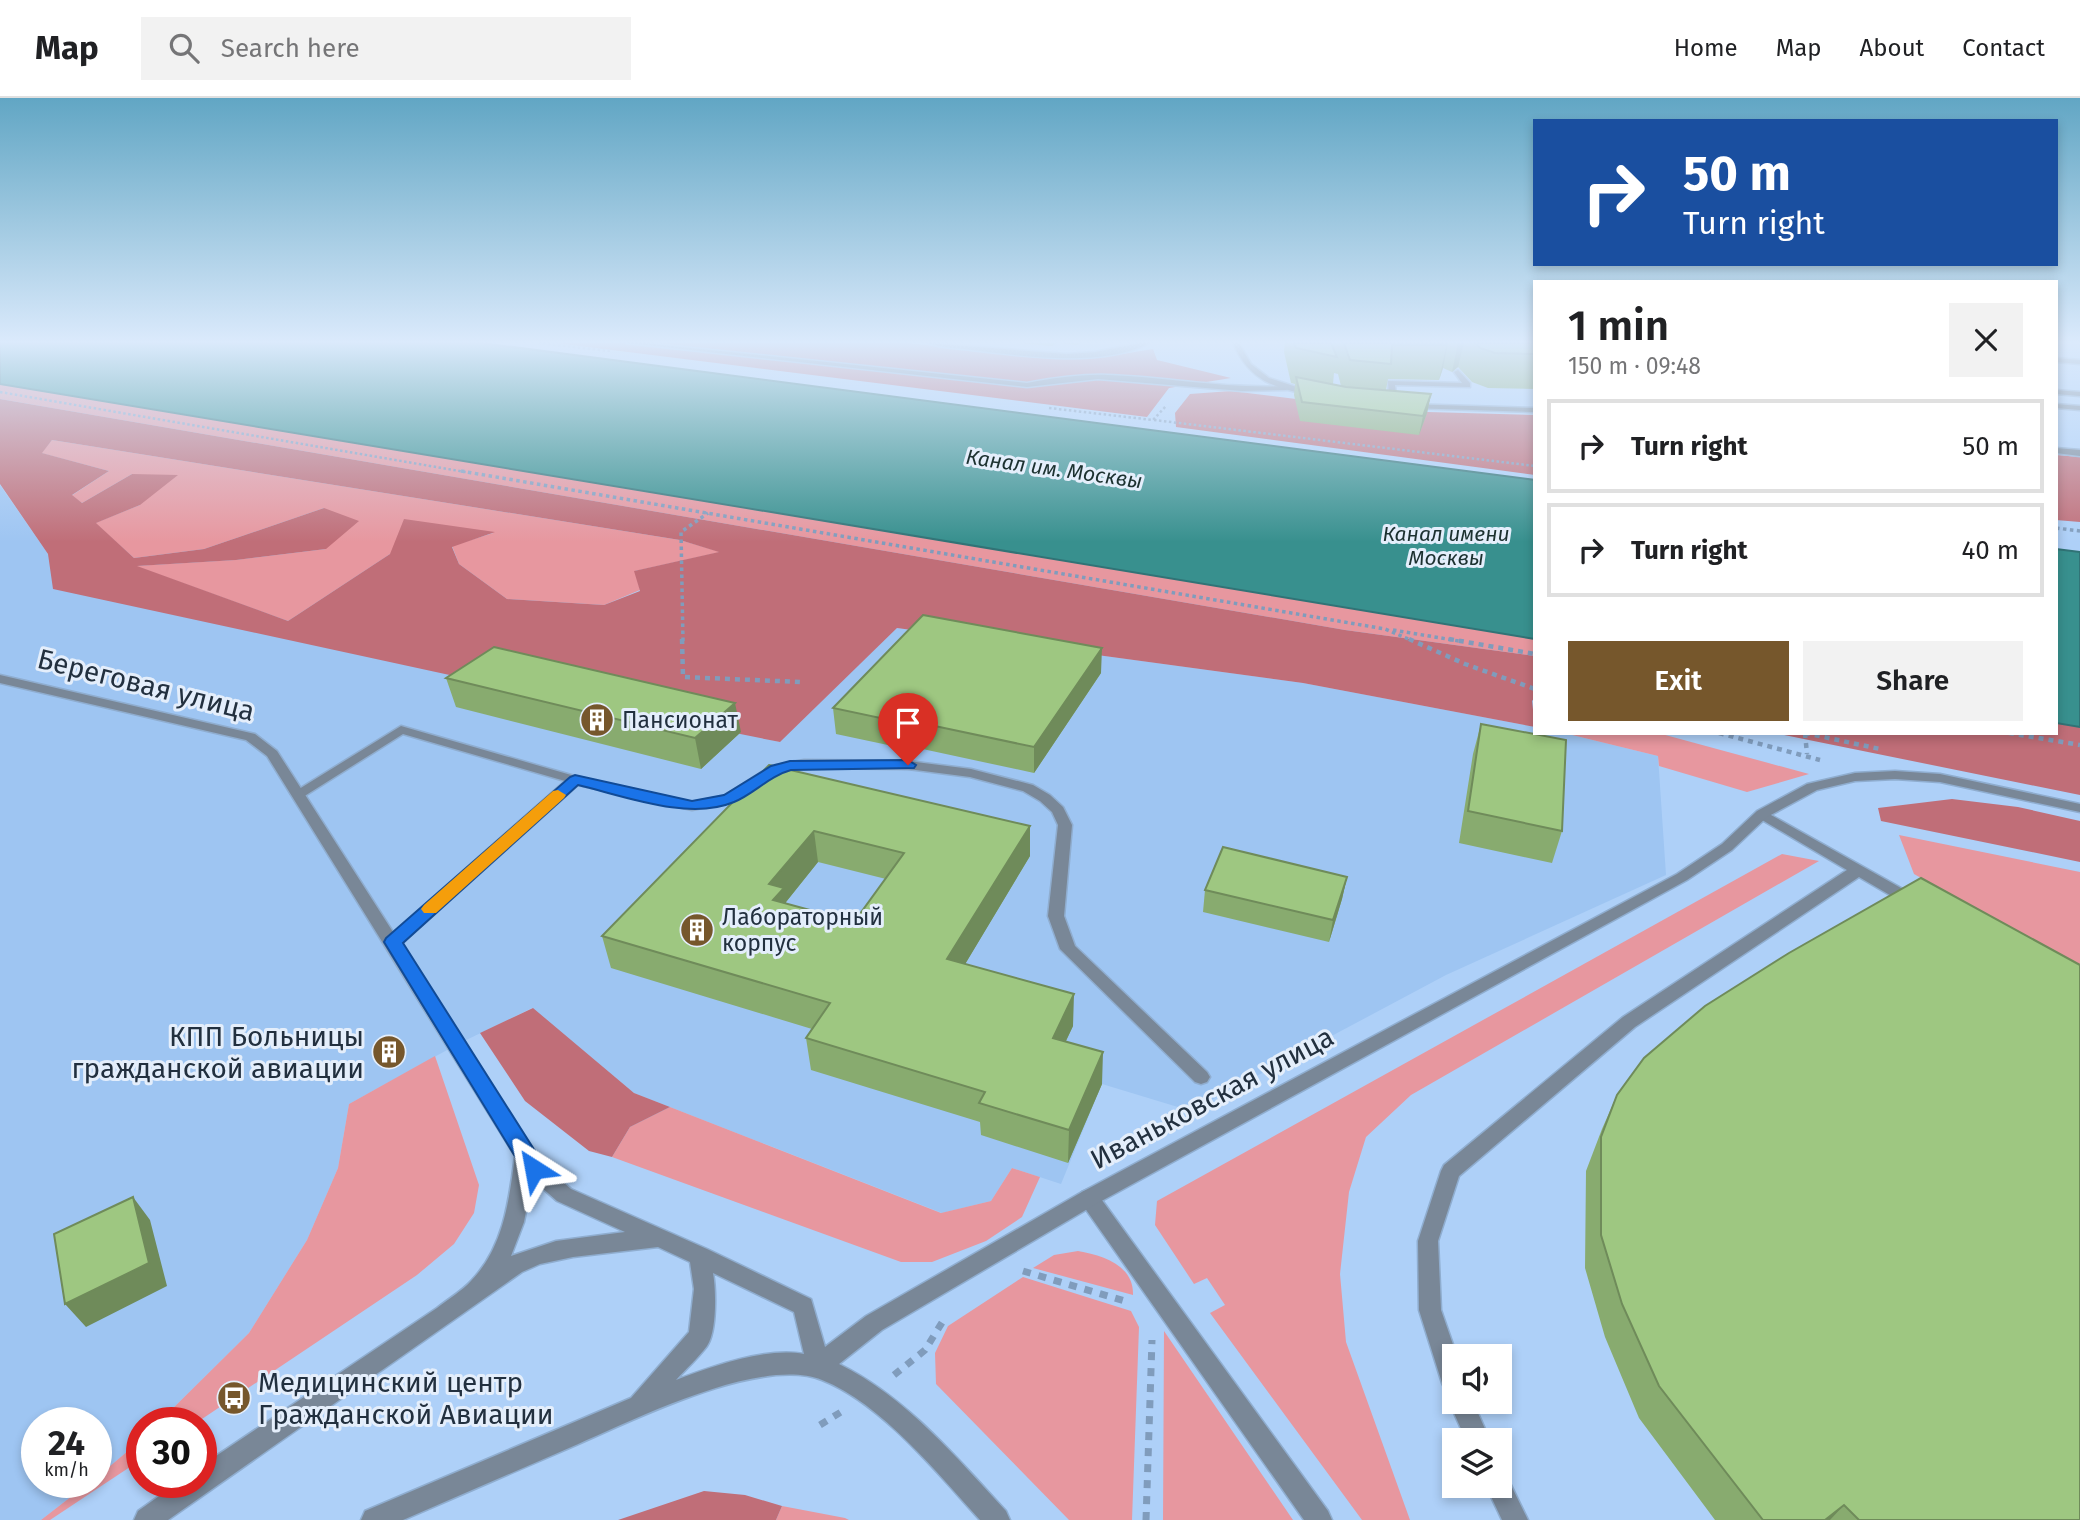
<!DOCTYPE html>
<html lang="en">
<head>
<meta charset="utf-8">
<style>
	body { margin:0; font-family:"Fira Sans",sans-serif; background:#f2f2f2; color:#202124; height:100vh; display:flex; flex-direction:column; font-size:26px; white-space:nowrap }
	* { box-sizing:border-box; margin:0 }
	p { font-size:23px; color:#757577 }
	.icon { flex:none; width:38px; height:38px; fill:none; stroke:currentColor; stroke-width:2; stroke-linecap:round; stroke-linejoin:round }
	.map { position:relative; flex:1; overflow:hidden }
	.drawer { position:absolute; left:1533px; top:182px; width:525px; height:455px; display:flex; flex-direction:column; background:#fff; border-radius:0px; box-shadow:0 4px 10px #0003 }
	.drawer>* { flex:none }
	.banner { position:absolute; left:1533px; top:21px; width:525px; height:147px; border-radius:0px; box-shadow:0 4px 10px #0003; background:#1a4fa0; color:#fff; overflow:hidden }
	.buttons { position:absolute; left:1442px; top:1246px; display:grid; gap:14px }
	.buttons a { display:grid; place-items:center; width:70px; height:70px; border-radius:0px; background:#fff; box-shadow:0 4px 10px #0003; font-size:35px }
	.speed { position:absolute; left:21px; top:1309px; display:flex; gap:14px; font-size:35px; font-weight:700; text-align:center }
	.speed>* { display:grid; place-content:center; width:91px; height:91px; border-radius:50%; background:#fff; box-shadow:0 4px 10px #0003; line-height:1 }
	.speed small { font-size:18px; font-weight:400 }
	.speed .limit { border:10px solid #d22; background:#fff; color:#111 }
	.pin { position:absolute; display:grid; place-items:center; width:60px; height:60px; color:#fff; margin:-72px -30px; border-radius:50% 50% 50% 0; rotate:-45deg; box-shadow:0 0 7px #0007 }
	.pin .icon { rotate:45deg }
	.me { position:absolute; width:77px; margin:-38px; rotate:326deg; stroke-linejoin:round; filter:drop-shadow(0 0 5px #0008) }
	.turn { display:flex; align-items:center; gap:24px; height:147px; padding:0 35px; font-size:32px }
	.turn .icon { width:91px; height:91px; stroke-width:2.5 }
	.turn b { display:block; font-size:49px; line-height:60px }
	.round { display:grid; place-items:center; flex:none; width:74px; height:74px; border-radius:0px; background:#f2f2f2 }
	.headline { display:flex; align-items:center; justify-content:space-between; height:119px; padding:0 35px }
	h1 { font-size:42px; font-weight:600; line-height:52px }
	.button { display:flex; gap:14px; margin-top:auto; padding:14px 35px }
	.button a { flex:1; height:80px; border-radius:0px; background:#76572c; color:#fff; font-size:28px; font-weight:600; line-height:80px; text-align:center }
	.button a+a { background:#f2f2f2; color:#202124 }
	ul { padding:0; list-style:none }
	li { display:flex; align-items:center; gap:21px; height:94px; margin:0 14px 10px; padding:0 21px; border:4px solid #e0e0e0; border-radius:0px }
	li div { flex:1 }
	li b { display:block; font-size:26px }
	li em { font-style:normal }
	header { display:flex; align-items:center; gap:42px; box-sizing:border-box; height:98px; padding:0 35px; background:#fff; border-bottom:2px solid #e0e0e0 }
	header strong { font-size:33px }
	nav { display:flex; gap:38px; margin-inline-start:auto; font-size:24px }
	.search { width:490px; height:63px; background:#f2f2f2; display:flex; align-items:center; gap:18px; box-sizing:border-box; padding:0 24px; border-radius:0px; color:#757577; font-size:26px }
	.map>svg:first-child { display:block }
	.built { fill:#9ec5f2 }
	.green { fill:#e7979f }
	.forest { fill:#c06e78; fill-rule:evenodd }
	.water { fill:#38908e; stroke:#317376; stroke-width:2 }
	.lines { fill:none; stroke-linecap:round; stroke-linejoin:round }
	.service-casing { stroke:#8fadcf; stroke-width:3 }
	.minor-casing { stroke:#8fadcf; stroke-width:3 }
	.path-far3 { stroke:#809cbc; stroke-width:2.5; stroke-dasharray:2.5 2.5; stroke-linecap:butt }
	.path-far2 { stroke:#809cbc; stroke-width:3.5; stroke-dasharray:3.5 3.5; stroke-linecap:butt }
	.path-far1 { stroke:#809cbc; stroke-width:4.5; stroke-dasharray:5 5; stroke-linecap:butt }
	.path { stroke:#809cbc; stroke-width:7; stroke-dasharray:8 8; stroke-linecap:butt }
	.service { fill:#798797; fill-rule:evenodd }
	.minor { fill:#798797; fill-rule:evenodd }
	.wall { fill:#88ab6f; fill-rule:evenodd }
	.shaded-wall { fill:#6f8b5a }
	.building { fill:#9ec781; stroke:#6f8b5a; stroke-width:2; fill-rule:evenodd }
	.route { fill:#1a73e8; stroke:#114b97; stroke-width:2 }
	.slow { fill:#f59e0b }
	.labels { text-anchor:middle; dominant-baseline:central; stroke-width:6; stroke-linejoin:round; paint-order:stroke }
	.far-water-label { font-size:21px; font-style:italic; fill:#1c3130; stroke:#e4eefb }
	.poi-label { font-size:23px; fill:#22303f; stroke:#e4eefb; text-anchor:start }
	.near-street-label { font-size:28px; fill:#22303f; stroke:#e4eefb }
	.near-poi-label { font-size:28px; fill:#22303f; stroke:#e4eefb; text-anchor:end }
</style>
</head>
<body>
<header>
<strong>Map</strong>
<div class="search"><svg class="icon" aria-label="search" viewBox="0 0 24 24"><circle cx="10" cy="10" r="6"/><path d="M15 15l6 6"/></svg>Search here</div>
<nav><a>Home</a><a>Map</a><a>About</a><a>Contact</a></nav>
</header>
<div class="map">
<svg width="2080" height="1422" viewBox="0 0 2080 1422">
	<rect width="100%" height="100%" fill="#aed0f8"/>
	<path class="built" d="M 0,387 L 48,456 L 779,644 L 897,530 L 1303,585 L 1535,629 L 1535,635 L 1564,635 L 1658,658 L 1666,777 L 1446,877 L 1191,1013 L 1102,986 L 1061,1086 L 1012,1070 L 991,1103 L 942,1115 L 634,995 L 532,910 L 458,946 L 349,1006 L 338,1070 L 307,1142 L 249,1235 L 158,1325 L 142,1325 L 142,1341 L 96,1380 L 96,1325 L 37,1325 L 37,1384 L 90,1384 L 41,1422 L 0,1422 Z"/>
	<path class="green" d="M 0,286 L 1535,541 L 1535,558 L 1345,532 L 0,301 Z
		M 52,342 L 680,442 L 721,454 L 635,473 L 640,492 L 604,507 L 507,501 L 459,466 L 452,448 L 493,435 L 390,456 L 288,523 L 135,468 L 235,462 L 326,451 L 324,410 L 204,451 L 134,460 L 95,425 L 140,407 L 132,376 L 82,405 L 71,398 L 109,373 L 41,355 Z
		M 1564,635 L 1658,635 L 1809,676 L 1747,694 L 1659,668 L 1658,658 Z
		M 1899,737 L 2080,774 L 2080,870 L 1914,776 Z
		M 1782,756 L 1819,763 L 1411,997 L 1366,1039 L 1349,1094 L 1340,1176 L 1346,1244 L 1410,1422 L 1362,1422 L 1210,1215 L 1225,1207 L 1207,1180 L 1194,1186 L 1155,1127 L 1157,1103 Z
		M 435,958 L 479,1087 L 474,1115 L 454,1146 L 417,1177 L 196,1325 L 158,1325 L 249,1235 L 307,1142 L 338,1070 L 349,1006 Z
		M 670,1009 L 941,1115 L 991,1103 L 1012,1070 L 1040,1079 L 1022,1119 L 986,1143 L 932,1164 L 901,1164 L 612,1059 L 630,1029 Z
		M 1078,1153 C 1102,1157 1134,1167 1133,1197 L 1033,1170 L 1054,1157 Z
		M 1023,1179 L 1131,1213 L 1139,1229 L 1132,1422 L 1069,1422 L 936,1286 L 935,1255 L 948,1228 Z
		M 1164,1233 L 1293,1422 L 1163,1422 Z
		M 142,1341 L 142,1361 L 50,1422 L 41,1422 L 90,1384 L 96,1384 L 96,1380 Z
		M 782,1408 L 845,1420 L 849,1422 L 776,1422 Z"/>
	<path class="forest" d="M 556,245 L 907,245 L 1038,259 L 1104,259 L 1153,251 L 1157,262 L 1231,280 L 1169,290 L 1147,319 Z
		M 1231,293 L 1392,313 L 1535,317 L 1535,377 L 1176,329 L 1175,315 L 1190,296 Z
		M 0,301 L 1345,532 L 1535,558 L 1535,599 L 1532,603 L 1535,629 L 1303,585 L 897,530 L 780,644 L 491,586 L 53,491 L 48,456 L 0,386 ZM 52,342 L 680,442 L 719,454 L 634,473 L 640,493 L 604,507 L 507,501 L 459,466 L 452,449 L 495,434 L 404,421 L 390,456 L 288,523 L 137,468 L 236,462 L 326,451 L 359,423 L 324,410 L 204,451 L 134,460 L 96,425 L 140,407 L 178,377 L 132,376 L 82,405 L 72,397 L 109,373 L 42,355 Z
		M 2056,357 L 2080,359 L 2080,424 L 2056,422 Z
		M 2056,625 L 2080,629 L 2080,697 L 1774,635 L 2056,635 Z
		M 1952,701 L 2018,709 L 2080,723 L 2080,764 L 1881,723 L 1878,710 Z
		M 533,910 L 634,995 L 670,1009 L 630,1029 L 612,1059 L 589,1053 L 525,1003 L 480,935 Z
		M 704,1393 L 745,1397 L 782,1408 L 776,1422 L 618,1422 Z"/>
	<path class="water" d="M 0,245 L 482,245 L 1535,382 L 1535,541 L 0,286 Z
		M 2056,451 L 2080,454 L 2080,629 L 2056,625 Z"/>
	<g class="lines">
		<g class="service-casing">
			<path id="service" d="M 626,245 L 644,245 L 1027,285 C 1054,280 1081,276 1108,277 C 1168,279 1226,291 1286,288 L 1290,290 L 1286,292 L 1242,293 L 1098,281 L 1027,289 Z
				M 928,245 L 1067,256 L 1095,254 L 1140,245 L 1149,245 C 1104,270 1021,258 971,252 C 957,250 940,250 928,245 Z
				M 2056,260 L 2080,262 L 2080,266 L 2056,264 Z
				M 1458,272 L 1470,285 L 1470,289 L 1395,287 C 1396,295 1398,305 1389,308 L 1385,306 L 1389,298 L 1388,283 L 1462,285 L 1454,274 Z
				M 2056,292 L 2080,294 L 2080,298 L 2056,296 Z
				M 2056,306 L 2080,308 L 2080,312 L 2056,310 Z
				M 401,628 L 578,679 L 692,704 L 724,698 L 771,668 L 804,662 L 908,663 L 971,671 L 1033,687 L 1050,697 L 1063,709 L 1072,727 L 1064,818 L 1075,848 L 1207,974 L 1210,979 L 1207,984 L 1201,986 L 1195,984 L 1060,851 L 1048,818 L 1058,727 L 1052,714 L 1040,703 L 1023,693 L 970,679 L 908,671 L 804,670 L 780,674 L 733,704 L 692,712 L 578,687 L 399,848 L 387,848 L 385,844 L 387,840 L 565,683 L 403,636 L 303,699 L 298,700 L 291,696 Z
				M 1762,712 L 1917,799 L 1920,803 L 1917,807 L 1907,807 L 1859,779 L 1635,929 L 1459,1078 L 1438,1143 L 1441,1212 L 1457,1258 L 1454,1258 L 1454,1304 L 1473,1304 L 1490,1342 L 1466,1342 L 1449,1304 L 1453,1296 L 1446,1293 L 1442,1285 L 1419,1212 L 1418,1143 L 1441,1073 L 1444,1067 L 1623,919 L 1847,772 L 1757,719 L 1755,716 Z
				M 1089,1091 L 1096,1094 L 1328,1413 L 1332,1422 L 1304,1422 L 1082,1106 L 1079,1100 L 1082,1094 Z
				M 1500,1376 L 1507,1379 L 1528,1422 L 1502,1422 L 1486,1388 L 1500,1388 Z"/>
		</g>
		<g class="minor-casing">
			<path id="minor" d="M 1233,245 L 1239,245 L 1251,266 L 1269,280 L 1318,296 L 1314,298 C 1275,290 1250,284 1233,245 Z
				M 1407,306 L 1535,310 L 1535,314 L 1410,310 L 1407,310 Z
				M 2056,350 L 2080,352 L 2080,358 L 2056,355 Z
				M 0,577 L 255,636 L 277,653 L 541,1065 L 571,1091 L 707,1151 L 811,1201 L 825,1249 L 866,1218 L 1082,1094 L 1677,776 L 1722,746 L 1757,713 L 1807,686 L 1855,675 L 1895,673 L 1940,676 L 2080,706 L 2080,714 L 1940,684 L 1895,681 L 1855,683 L 1817,692 L 1767,719 L 1732,752 L 1687,782 L 1096,1106 L 882,1232 L 839,1266 C 906,1299 956,1359 1006,1413 L 1010,1422 L 980,1422 C 938,1376 881,1305 822,1282 C 759,1257 628,1325 569,1350 C 514,1374 458,1398 403,1422 L 361,1422 L 365,1413 L 631,1300 L 689,1234 L 694,1191 L 690,1164 L 658,1149 L 573,1159 L 540,1166 L 522,1174 L 168,1422 L 134,1422 L 138,1413 L 179,1384 L 201,1384 L 201,1368 L 437,1210 C 448,1201 462,1193 471,1183 C 504,1149 509,1102 515,1058 L 267,658 L 246,642 L 0,585 ZM 532,1081 L 557,1103 L 625,1134 L 556,1143 L 511,1158 L 524,1124 ZM 713,1175 L 794,1214 L 804,1256 C 766,1249 713,1268 676,1282 C 686,1271 698,1260 707,1248 C 717,1233 716,1192 713,1175 Z"/>
		</g>
		<path class="path-far3" d="M 538,245 L 610,253
			M 0,294 L 471,375
			M 1049,310 L 1153,322 L 1166,308
			M 1154,322 L 1535,368"/>
		<path class="path-far2" d="M 461,373 L 1385,531 L 1413,543
			M 2056,430 L 2080,433
			M 1393,532 L 1459,543
			M 683,543 L 681,434 L 708,415"/>
		<path class="path-far1" d="M 682,541 L 683,579 L 801,584
			M 1409,541 L 1465,566 L 1535,591
			M 1449,541 L 1535,556
			M 1719,635 L 1820,662
			M 1805,635 L 1880,651
			M 1805,635 L 1807,656
			M 2009,635 L 2080,647"/>
		<path class="path" d="M 1023,1173 L 1125,1203
			M 894,1277 L 925,1252 L 943,1223
			M 820,1327 L 841,1314
			M 1146,1422 L 1152,1242"/>
		<use href="#service" class="service"/>
		<use href="#minor" class="minor"/>
	</g>
	<path class="wall" d="M 1018,245 L 1081,245 L 1078,247 L 1057,245 L 1052,248 Z
		M 1285,245 L 1535,245 L 1535,291 L 1488,290 L 1472,284 L 1458,269 L 1452,274 L 1443,270 L 1439,282 L 1388,281 L 1386,292 L 1431,296 L 1427,315 L 1419,337 L 1300,323 L 1294,297 L 1295,286 L 1291,285 L 1284,254 ZM 1334,275 L 1338,276 L 1341,288 L 1333,286 Z
		M 1101,575 L 1034,675 L 904,647 L 902,650 L 836,636 L 833,610 Z
		M 446,580 L 741,634 L 701,671 L 456,609 Z
		M 1481,626 L 1562,733 L 1552,765 L 1459,745 L 1473,656 Z
		M 769,667 L 1030,758 L 965,866 L 1073,928 L 1066,943 L 1102,986 L 1068,1065 L 981,1037 L 980,1024 L 811,972 L 806,940 L 812,931 L 611,870 L 602,838 ZM 818,764 L 886,781 L 854,824 L 786,806 L 786,804 Z
		M 1347,779 L 1342,801 L 1329,844 L 1203,814 L 1205,792 Z
		M 1617,997 L 2080,1422 L 1715,1422 L 1639,1320 L 1605,1239 L 1585,1170 L 1586,1073 L 1602,1031 Z"/>
	<path class="shaded-wall" d="M 1447,245 L 1448,245 L 1443,270 L 1439,282 Z
		M 1458,245 L 1464,245 L 1458,269 L 1452,274 Z
		M 1431,296 L 1427,315 L 1419,337 L 1423,318 Z
		M 1102,550 L 1101,575 L 1034,675 L 1034,649 Z
		M 735,605 L 741,634 L 701,671 L 695,640 Z
		M 902,621 L 904,647 L 902,650 L 899,624 Z
		M 1030,728 L 1030,758 L 949,893 L 947,861 Z
		M 814,733 L 818,764 L 786,804 L 789,822 L 779,834 L 769,786 Z
		M 1347,779 L 1342,801 L 1329,844 L 1333,822 Z
		M 1074,896 L 1073,928 L 1052,972 L 1053,940 Z
		M 1103,954 L 1102,986 L 1068,1065 L 1069,1032 Z
		M 133,1099 L 150,1122 L 167,1188 L 86,1229 L 65,1206 Z
		M 1844,1407 L 1830,1422 L 1825,1422 Z"/>
	<path class="building" d="M 1294,245 L 1331,245 L 1337,259 L 1296,250 Z
		M 1344,245 L 1447,245 L 1446,247 L 1392,247 L 1391,266 L 1350,262 Z
		M 1475,245 L 1535,245 L 1535,256 L 1495,255 L 1480,250 Z
		M 1296,279 L 1346,289 L 1431,296 L 1423,318 L 1302,304 Z
		M 923,517 L 1102,550 L 1034,649 L 902,621 L 899,624 L 833,610 Z
		M 494,549 L 735,605 L 695,640 L 446,580 Z
		M 1481,626 L 1566,642 L 1562,733 L 1468,713 Z
		M 769,667 L 1030,728 L 947,861 L 1074,896 L 1053,940 L 1103,954 L 1069,1032 L 979,1005 L 985,994 L 806,940 L 830,905 L 602,838 ZM 814,733 L 904,755 L 854,824 L 773,802 L 784,790 L 769,786 Z
		M 1223,749 L 1347,779 L 1333,822 L 1205,792 Z
		M 1921,780 L 2080,867 L 2080,1422 L 1859,1422 L 1844,1407 L 1825,1422 L 1763,1422 L 1659,1288 L 1622,1206 L 1601,1137 L 1601,1039 L 1617,997 L 1644,960 L 1705,908 L 1789,855 Z
		M 133,1099 L 149,1165 L 65,1206 L 54,1136 Z"/>
	<linearGradient id="sky" x2="0" y2="1"><stop stop-color="#61a6c4"/><stop offset="0.55" stop-color="#dbeafc"/><stop offset="1" stop-color="#dbeafc" stop-opacity="0"/></linearGradient>
	<rect width="2080" height="444" fill="url(#sky)"/>
	<path class="route" d="M 908,662 L 916,667 L 914,670 L 791,672 C 769,678 754,696 734,704 C 689,723 624,698 578,687 L 403,845 L 542,1064 L 546,1071 L 542,1078 L 534,1080 L 527,1078 L 384,844 L 386,840 L 570,679 L 575,677 L 692,703 L 724,697 L 771,668 L 790,663 Z"/>
	<path class="slow" d="M 558,692 L 566,697 L 564,700 L 436,815 L 424,815 L 421,811 L 424,807 L 553,693 Z"/>
	<defs>
		<g id="building-disc" transform="scale(1.75)"><circle r="9.5" fill="#76572c" stroke="#e4eefb"/><path d="M-4-6H4V6H1V3H-1V6H-4ZM-2.5-4.3h1.7v1.8h-1.7ZM.8-4.3h1.7v1.8H.8ZM-2.5-1h1.7V.8h-1.7ZM.8-1h1.7V.8H.8Z" fill="#fff"/></g>
		<g id="bus-disc" transform="scale(1.75)"><circle r="9.5" fill="#76572c" stroke="#e4eefb"/><path d="M-5-6H5V4H4V6H2V4H-2V6H-4V4H-5ZM-3.5-4V0h7V-4ZM-3.5 1.2v1.5H-2V1.2ZM2 1.2v1.5H3.5V1.2Z" fill="#fff"/></g>
	</defs>
	<g fill-rule="evenodd">
		<use href="#building-disc" x="597" y="622"/>
		<use href="#building-disc" x="697" y="832"/>
		<use href="#building-disc" x="389" y="954"/>
		<use href="#bus-disc" x="234" y="1300"/>
	</g>
	<g class="labels">
		<g class="far-water-label">
			<text transform="translate(1054 371) rotate(8)">Канал им. Москвы</text>
			<text x="1446" y="436">Канал имени<tspan x="1446" dy="24">Москвы</tspan></text>
		</g>
		<g class="poi-label">
			<text x="622" y="622">Пансионат</text>
			<text x="722" y="819">Лабораторный<tspan x="722" dy="26">корпус</tspan></text>
		</g>
		<g class="near-street-label">
			<text transform="translate(146 587) rotate(14)">Береговая улица</text>
			<text transform="translate(1212 1000) rotate(-28)">Иваньковская улица</text>
		</g>
		<g class="near-poi-label">
			<text x="364" y="938">КПП Больницы<tspan x="364" dy="32">гражданской авиации</tspan></text>
			<text x="258" y="1284" text-anchor="start">Медицинский центр<tspan x="258" dy="32">Гражданской Авиации</tspan></text>
		</g>
	</g>
</svg>
<div class="buttons">
<a><svg class="icon" aria-label="sound" viewBox="0 0 24 24"><path d="M4 9h4l5-4v14l-5-4H4zM17 9q2 3 0 6"/></svg></a>
<a><svg class="icon" aria-label="layers" viewBox="0 0 24 24"><path d="M12 4l9 5-9 5-9-5zM3 14l9 5 9-5"/></svg></a>
</div>
<div class="speed"><div>24<small>km/h</small></div><div class="limit">30</div></div>
<div class="pin" style="left:908px;top:667px;background:#d93025"><svg class="icon" aria-label="arrive" viewBox="0 0 24 24"><path d="M6 21V4h12l-3 4 3 4H6"/></svg></div>
<svg class="me" style="left:534px;top:1071px" viewBox="-20 -20 40 40"><path d="M0-17L14 15 0 8-14 15z" fill="#1a73e8" stroke="#fff" stroke-width="4"/></svg>
<div class="banner">
<div class="turn"><svg class="icon" aria-label="right" viewBox="0 0 24 24"><path d="M7 20v-9h11M14 6l5 5-5 5"/></svg><div><b>50 m</b>Turn right</div></div>
</div>
<section class="drawer">
<div class="headline"><div><h1>1 min</h1><p>150 m · 09:48</p></div><a class="round"><svg class="icon" aria-label="close" viewBox="0 0 24 24"><path d="M6 6l12 12M18 6L6 18"/></svg></a></div>
<ul>
<li><svg class="icon" aria-label="right" viewBox="0 0 24 24"><path d="M7 20v-9h11M14 6l5 5-5 5"/></svg><div><b>Turn right</b></div><em>50 m</em></li>
<li><svg class="icon" aria-label="right" viewBox="0 0 24 24"><path d="M7 20v-9h11M14 6l5 5-5 5"/></svg><div><b>Turn right</b></div><em>40 m</em></li>
</ul>
<div class="button"><a>Exit</a><a>Share</a></div>
</section>
</div>
</body>
</html>
